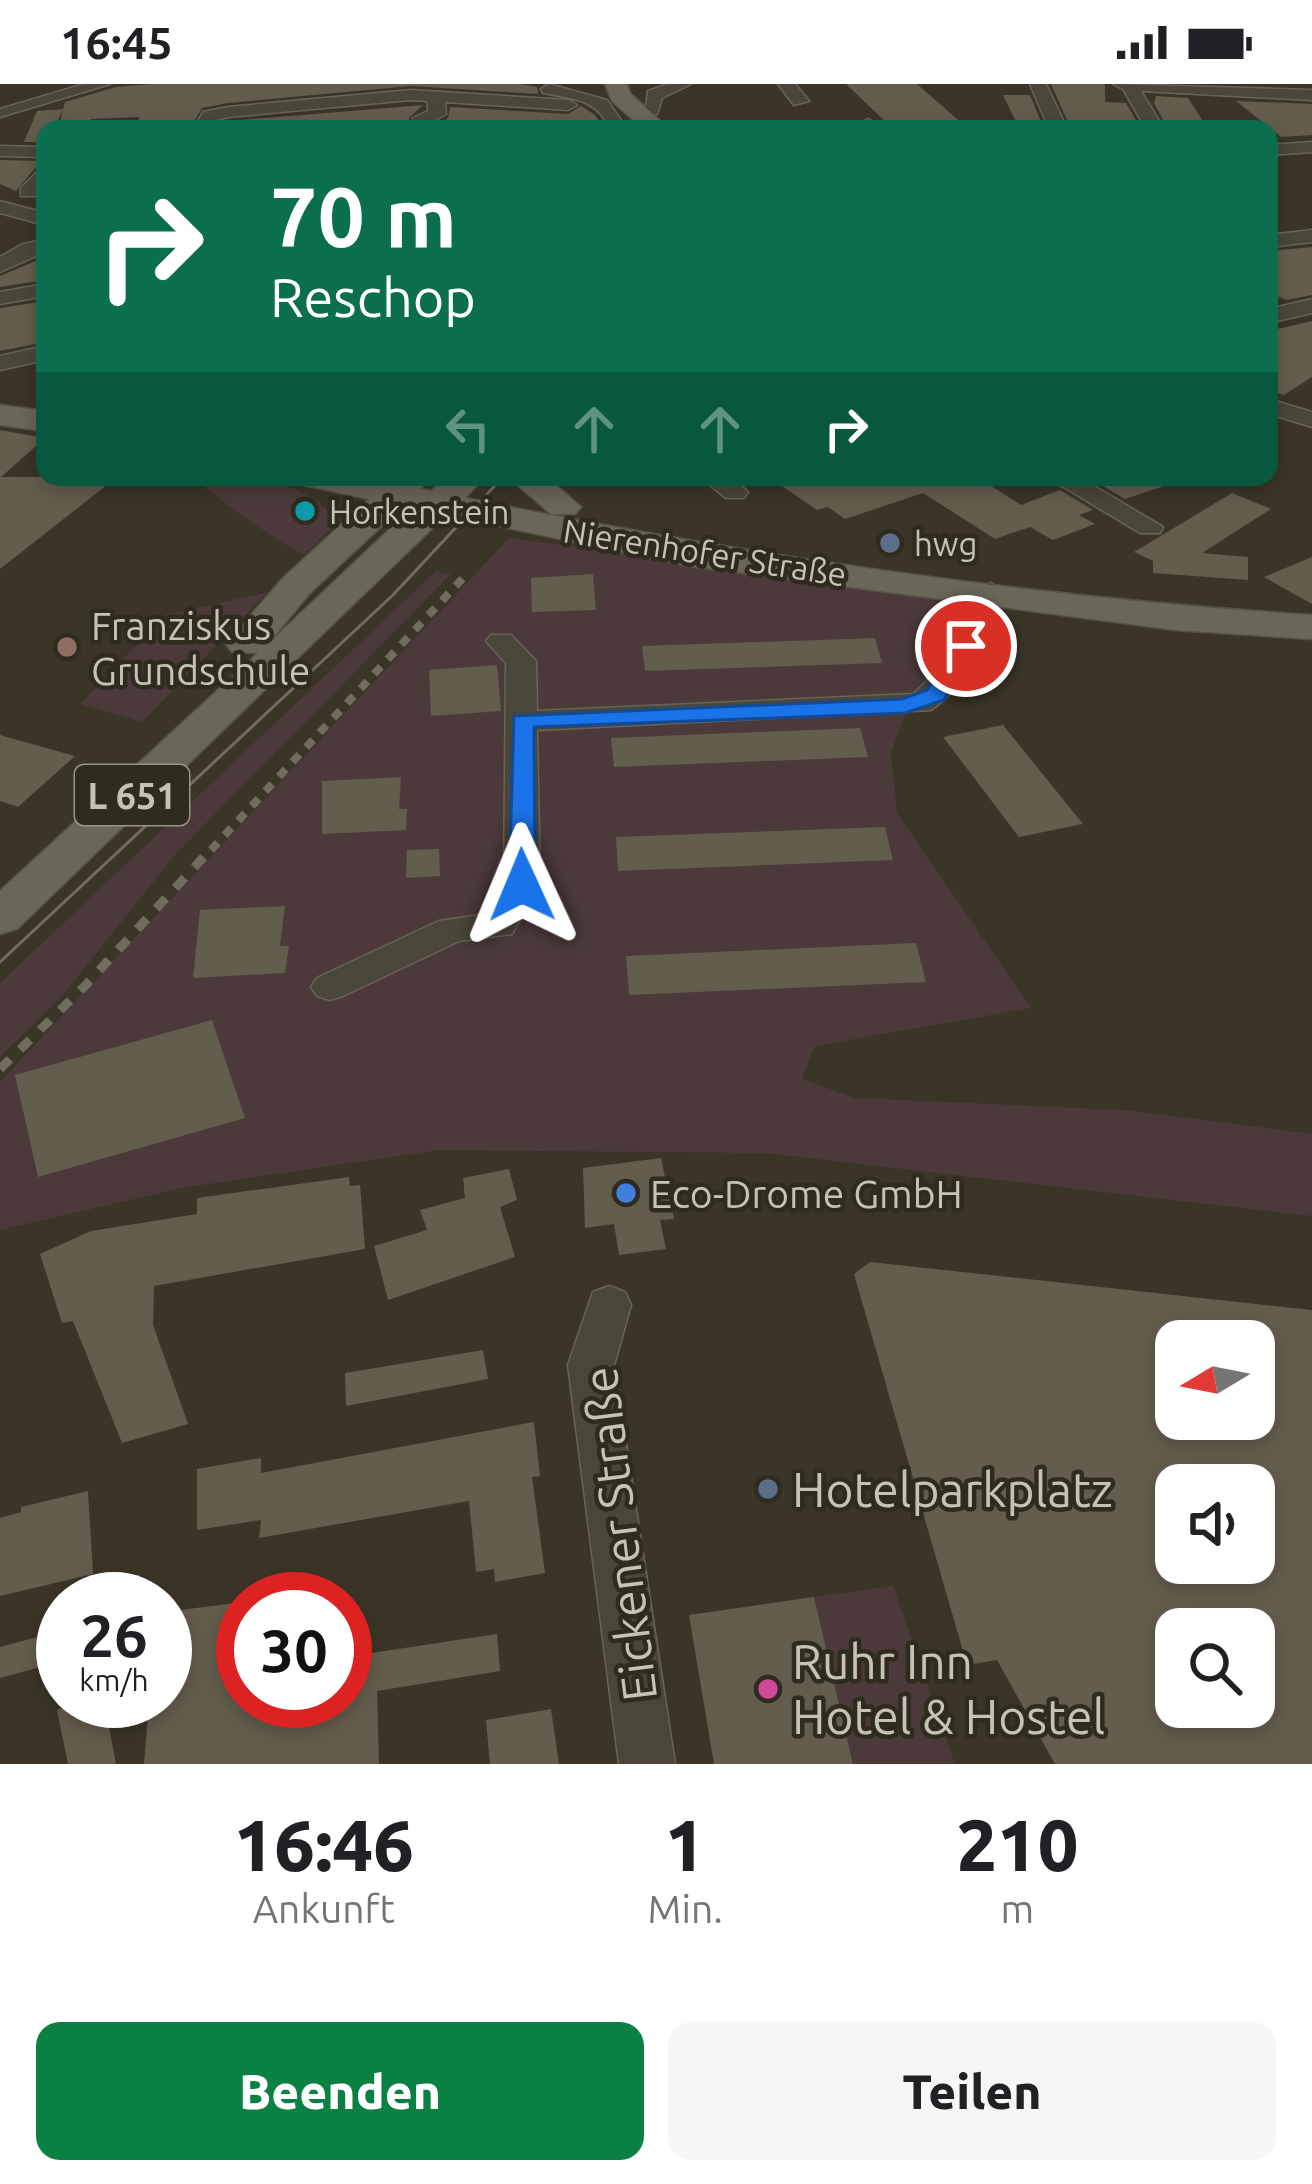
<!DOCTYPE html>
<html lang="de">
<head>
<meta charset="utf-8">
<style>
	body { margin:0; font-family:Ubuntu,sans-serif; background:#f6f6f6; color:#202124; height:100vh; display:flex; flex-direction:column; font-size:45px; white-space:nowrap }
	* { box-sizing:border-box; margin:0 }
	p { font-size:39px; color:#757577 }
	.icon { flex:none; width:66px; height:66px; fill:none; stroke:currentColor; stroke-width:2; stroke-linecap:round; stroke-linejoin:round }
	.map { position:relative; height:1680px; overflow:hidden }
	.panel { display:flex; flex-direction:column; background:#fff; flex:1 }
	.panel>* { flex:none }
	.hud { position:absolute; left:36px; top:36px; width:1242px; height:366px; border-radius:24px; box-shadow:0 6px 18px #0003; background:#0b6e4f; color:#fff; overflow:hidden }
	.needle { width:78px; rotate:260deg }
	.buttons { position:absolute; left:1155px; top:1236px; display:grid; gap:24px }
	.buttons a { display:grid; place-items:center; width:120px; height:120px; border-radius:24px; background:#fff; box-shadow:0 6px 18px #0003; font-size:60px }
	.speed { position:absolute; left:36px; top:1488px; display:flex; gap:24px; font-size:60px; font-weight:700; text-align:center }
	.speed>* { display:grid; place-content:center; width:156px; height:156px; border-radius:50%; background:#fff; box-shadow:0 6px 18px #0003; line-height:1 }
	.speed small { font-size:30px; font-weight:400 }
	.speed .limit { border:18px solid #d22; background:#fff; color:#111 }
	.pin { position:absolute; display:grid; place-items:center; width:102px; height:102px; color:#fff; margin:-51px; border:6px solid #fff; border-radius:50%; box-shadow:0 3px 12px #0007 }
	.me { position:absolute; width:132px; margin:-66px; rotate:359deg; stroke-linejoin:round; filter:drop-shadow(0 0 9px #0008) }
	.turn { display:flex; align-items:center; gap:42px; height:252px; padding:0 36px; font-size:54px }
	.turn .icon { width:156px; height:156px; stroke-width:2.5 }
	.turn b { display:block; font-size:84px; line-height:102px }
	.lanes { display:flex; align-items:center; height:114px; padding:0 36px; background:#0003; justify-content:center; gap:60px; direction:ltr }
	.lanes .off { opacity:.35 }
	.eta { display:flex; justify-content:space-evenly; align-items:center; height:204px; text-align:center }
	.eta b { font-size:72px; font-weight:800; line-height:84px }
	.button { display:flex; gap:24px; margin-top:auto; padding:24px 36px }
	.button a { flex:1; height:138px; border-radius:24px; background:#0b8043; color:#fff; font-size:48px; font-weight:800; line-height:138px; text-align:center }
	.button a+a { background:#f6f6f6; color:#202124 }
	.status { display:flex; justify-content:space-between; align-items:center; height:84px; padding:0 60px; background:#fff; direction:ltr }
	.status svg { height:33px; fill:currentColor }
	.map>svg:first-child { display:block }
	.green { fill:#4b3a39 }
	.building { fill:#635d4d; fill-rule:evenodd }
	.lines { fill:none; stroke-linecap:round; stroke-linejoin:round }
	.minor-casing { stroke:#696458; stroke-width:3 }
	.major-casing { stroke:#575246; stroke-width:3 }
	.minor { fill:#4b463a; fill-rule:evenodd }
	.major { fill:#6a6658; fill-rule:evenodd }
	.tram { stroke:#716c5d; stroke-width:3 }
	.rail-far1 { stroke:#716c5d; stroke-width:8; stroke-dasharray:10 10; stroke-linecap:butt }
	.rail { stroke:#716c5d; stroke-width:9; stroke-dasharray:14 14; stroke-linecap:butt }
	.route { fill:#1a73e8; stroke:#114b97; stroke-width:3 }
	.culture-dot { fill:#0f9aa8; stroke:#302b1f; stroke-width:4.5 }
	.service-dot { fill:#5c6f8a; stroke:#302b1f; stroke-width:4.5 }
	.education-dot { fill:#8d6e63; stroke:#302b1f; stroke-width:4.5 }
	.shop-dot { fill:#3f7fe0; stroke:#302b1f; stroke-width:4.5 }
	.hotel-dot { fill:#d1479c; stroke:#302b1f; stroke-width:4.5 }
	.labels { text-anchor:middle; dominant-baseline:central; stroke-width:9; stroke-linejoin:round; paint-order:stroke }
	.far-poi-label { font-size:33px; fill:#c6c2b6; stroke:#302b1f; text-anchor:start }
	.far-street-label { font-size:33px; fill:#c6c2b6; stroke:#302b1f }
	.shield { fill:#302b1f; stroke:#999589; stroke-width:3 }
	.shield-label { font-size:36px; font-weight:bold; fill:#c6c2b6 }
	.poi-label { font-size:39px; fill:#c6c2b6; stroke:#302b1f; text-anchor:start }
	.near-poi-label { font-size:48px; fill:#c6c2b6; stroke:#302b1f; text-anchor:start }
	.near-street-label { font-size:48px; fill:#c6c2b6; stroke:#302b1f }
</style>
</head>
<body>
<div class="status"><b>16:45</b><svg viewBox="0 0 49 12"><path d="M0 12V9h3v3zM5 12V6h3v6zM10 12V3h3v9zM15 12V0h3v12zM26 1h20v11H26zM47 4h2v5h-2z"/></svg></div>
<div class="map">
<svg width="1312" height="1680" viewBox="0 0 1312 1680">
	<rect width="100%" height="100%" fill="#3a3527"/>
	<path class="green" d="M 252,393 C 287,402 315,406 337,438 L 305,471 C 288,464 205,409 198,394 Z
		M 509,454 L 975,515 L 905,631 L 891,669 L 897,729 L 1031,924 L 815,962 L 802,995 L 855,1014 L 1125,1026 L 1312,1050 L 1312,1132 L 765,1069 L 439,1066 L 182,1104 L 0,1146 L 0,998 Z
		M 436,487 L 451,490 L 174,772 L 63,911 L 0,973 L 0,899 Z
		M 268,508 L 142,638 L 80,620 L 165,531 Z
		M 893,1502 L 955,1680 L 853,1680 L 814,1513 Z"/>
	<path class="building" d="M 153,0 L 521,0 L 537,3 L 538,10 L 411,2 L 228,19 L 202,24 L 190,45 L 137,45 L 139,33 L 91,35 L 85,45 L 58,45 L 65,18 L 116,3 Z
		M 846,0 L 917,0 L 965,42 L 893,45 Z
		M 1051,0 L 1105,0 L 1105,18 L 1126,19 L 1141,45 L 1071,45 Z
		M 1003,11 L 1030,11 L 1044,45 L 1019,44 Z
		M 1156,12 L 1188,14 L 1208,45 L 1168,45 L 1154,19 Z
		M 1236,17 L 1312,20 L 1312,51 L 1281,53 Z
		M 423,21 L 409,34 L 408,45 L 217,45 L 229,37 Z
		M 581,22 L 595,31 L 604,45 L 434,45 L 448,34 L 450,23 L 568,30 Z
		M 63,25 L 54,45 L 45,45 L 45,58 L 24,58 L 37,27 Z
		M 0,76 L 41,77 L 16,107 L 0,100 Z
		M 1312,163 L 1312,211 L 1286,216 L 1269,208 L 1269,167 Z
		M 45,173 L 45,196 L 0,203 L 0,192 Z
		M 45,217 L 45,258 L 0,267 L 0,224 Z
		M 1312,237 L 1312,293 L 1284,311 L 1269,307 L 1269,247 Z
		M 0,346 L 45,354 L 1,393 L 117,393 L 0,485 Z
		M 769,393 L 977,393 L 1021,421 L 1060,406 L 1093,426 L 1079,431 L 1095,440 L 1053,456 L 1030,443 L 995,455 L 923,409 L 845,435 L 828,423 L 817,426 Z
		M 1178,393 L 1179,397 L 1125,415 L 1091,395 Z
		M 1232,409 L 1271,425 L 1202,469 L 1248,473 L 1248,496 L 1153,489 L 1153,477 L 1134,468 Z
		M 1312,473 L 1312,520 L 1264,493 Z
		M 593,490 L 596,526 L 532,528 L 531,494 Z
		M 875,554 L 882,579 L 645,587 L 642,562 Z
		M 497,581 L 501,627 L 431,632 L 429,586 Z
		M 1003,641 L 1083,740 L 1019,753 L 943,653 Z
		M 860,644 L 868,673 L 614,683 L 611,654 Z
		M 0,651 L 39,662 L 75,672 L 18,723 L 0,717 Z
		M 401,693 L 399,725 L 407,725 L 406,746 L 322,750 L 322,697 Z
		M 885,743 L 893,776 L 618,787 L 616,753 Z
		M 439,765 L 440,792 L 406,794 L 407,766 Z
		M 285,822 L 280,862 L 289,862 L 285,889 L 193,894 L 200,826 Z
		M 916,859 L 926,898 L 629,911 L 626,872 Z
		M 212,936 L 245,1034 L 38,1093 L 15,991 Z
		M 661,1074 L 674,1135 L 660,1136 L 666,1165 L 619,1171 L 614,1140 L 585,1144 L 583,1084 Z
		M 509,1085 L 517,1116 L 500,1123 L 515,1173 L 388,1216 L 374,1162 L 427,1146 L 420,1126 L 465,1114 L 463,1094 Z
		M 349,1093 L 350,1102 L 360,1101 L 365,1165 L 154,1202 L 153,1241 L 188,1340 L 122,1359 L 73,1237 L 62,1239 L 40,1170 L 91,1147 L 197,1130 L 197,1114 Z
		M 870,1178 L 1312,1226 L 1312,1680 L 1055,1680 L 997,1576 L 967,1581 L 854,1190 ZM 1176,1257 L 1254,1257 L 1254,1335 L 1176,1335 ZM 1176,1401 L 1254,1401 L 1254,1479 L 1176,1479 ZM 1176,1545 L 1254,1545 L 1254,1623 L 1176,1623 Z
		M 483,1266 L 488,1295 L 346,1322 L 345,1289 Z
		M 534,1338 L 540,1392 L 532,1393 L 545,1489 L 495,1498 L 494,1485 L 476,1488 L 469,1417 L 259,1454 L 261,1436 L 197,1446 L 197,1385 L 261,1374 L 261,1389 Z
		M 88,1407 L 93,1490 L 0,1512 L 0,1434 L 21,1428 L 21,1423 Z
		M 814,1513 L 853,1680 L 714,1680 L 689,1531 Z
		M 243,1518 L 243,1617 L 345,1617 L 345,1573 L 497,1550 L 500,1587 L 377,1607 L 379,1680 L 144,1680 L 149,1617 L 165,1617 L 165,1528 Z
		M 63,1546 L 63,1577 L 0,1594 L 0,1563 Z
		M 79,1617 L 104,1617 L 116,1680 L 68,1680 L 57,1626 Z
		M 551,1625 L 559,1680 L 490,1680 L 486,1636 Z"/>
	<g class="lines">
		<g class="minor-casing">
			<path id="minor" d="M 84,0 L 110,0 L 0,33 L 0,25 Z
				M 549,0 L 607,16 L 627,45 L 609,45 C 599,15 570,14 543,9 L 541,5 Z
				M 668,0 L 691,0 L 662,14 L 657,30 L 645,30 L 648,7 Z
				M 778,0 L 795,0 L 809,17 L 794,21 Z
				M 1030,0 L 1046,0 L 1067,45 L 1049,45 Z
				M 1113,0 L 1312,6 L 1312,16 L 1141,7 L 1164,45 L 1146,45 L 1123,5 Z
				M 411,6 L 568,16 L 577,21 L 568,26 L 445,18 L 446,30 L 428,40 L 430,45 L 412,45 L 413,34 L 428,27 L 427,17 L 411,16 L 228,33 L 216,36 L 212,45 L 194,45 L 203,28 L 228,23 Z
				M 868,35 L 883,45 L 863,45 L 859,40 Z
				M 1312,58 L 1312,68 L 1269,71 L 1269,61 Z
				M 0,62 L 45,63 L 45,73 L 0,72 Z
				M 45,80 L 45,99 L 35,112 L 21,112 L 21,104 Z
				M 0,117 L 45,129 L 45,141 L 0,129 Z
				M 1312,146 L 1312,158 L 1269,163 L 1269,151 Z
				M 45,156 L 45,168 L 0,188 L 0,173 L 23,160 Z
				M 45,200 L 45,212 L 0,220 L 0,208 Z
				M 1312,215 L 1312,229 L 1269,239 L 1269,225 Z
				M 45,262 L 45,276 L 0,286 L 0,272 Z
				M 1269,315 L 1312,328 L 1312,343 L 1269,330 Z
				M 700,393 L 730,393 L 748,408 L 744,414 L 726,414 Z
				M 1047,393 L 1079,393 L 1163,443 L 1160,449 L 1140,449 Z
				M 991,499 L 1005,508 C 988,552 971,598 931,626 L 537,646 L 540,801 L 512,850 L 459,857 L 343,912 L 330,916 L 317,912 L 311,903 L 317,894 L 439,837 L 487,830 L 504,801 L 506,579 L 486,557 L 491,551 L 511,551 L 536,577 L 537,627 L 913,610 C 946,587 971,504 991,499 Z
				M 609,1202 L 625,1208 L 631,1221 L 614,1281 L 675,1680 L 619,1680 L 568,1281 L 593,1208 Z"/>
		</g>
		<g class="major-casing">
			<path id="major" d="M 605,0 L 627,0 L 630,9 L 669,45 L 643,45 L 612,17 Z
				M 0,321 L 45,327 L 45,347 L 0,341 Z
				M 294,393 L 361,393 L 388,398 L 394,393 L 423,393 L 426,398 L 421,405 L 431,407 L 448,393 L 485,393 L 465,414 C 744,471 1028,513 1312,531 L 1312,555 L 1176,546 L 689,482 L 446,431 L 17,845 L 0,850 L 0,807 L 258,569 L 232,568 L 226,560 L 283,494 L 369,415 L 299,400 ZM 403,422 L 412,424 L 267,561 L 309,510 Z
				M 508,393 L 547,393 L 581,423 L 575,430 L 551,430 Z"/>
		</g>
		<use href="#minor" class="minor"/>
		<use href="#major" class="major"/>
		<path class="tram" d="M 0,878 L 393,511 L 503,393"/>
		<path class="rail-far1" d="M 211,766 L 464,493"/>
		<path class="rail" d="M 0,985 L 83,904 L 213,763"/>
	</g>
	<path class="route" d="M 966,555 L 978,562 L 944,616 L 905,629 L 534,643 L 535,801 L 522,809 L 509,801 L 514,632 L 902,615 L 927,606 L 958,557 Z"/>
	<circle class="culture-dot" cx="305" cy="427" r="12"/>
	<g class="service-dot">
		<circle cx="890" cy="459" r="12"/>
		<circle cx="768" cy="1405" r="12"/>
	</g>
	<circle class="education-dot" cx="67" cy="563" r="12"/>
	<circle class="shop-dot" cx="626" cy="1109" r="12"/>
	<circle class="hotel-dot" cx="768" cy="1605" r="12"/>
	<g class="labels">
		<g class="far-poi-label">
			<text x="329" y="427">Horkenstein</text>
			<text x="914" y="459">hwg</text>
		</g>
		<g class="far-street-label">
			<text transform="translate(705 468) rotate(9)">Nierenhofer Straße</text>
		</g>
		<rect class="shield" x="75" y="681" width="114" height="60" rx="9"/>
		<g class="shield-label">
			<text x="132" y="711">L 651</text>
		</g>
		<g class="poi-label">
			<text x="91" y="541">Franziskus<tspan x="91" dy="45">Grundschule</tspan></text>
			<text x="650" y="1109">Eco-Drome GmbH</text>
		</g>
		<g class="near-poi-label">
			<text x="792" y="1405">Hotelparkplatz</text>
			<text x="792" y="1577">Ruhr Inn<tspan x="792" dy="55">Hotel &amp; Hostel</tspan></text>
		</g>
		<g class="near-street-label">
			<text transform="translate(619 1450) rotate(-97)">Eickener Straße</text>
		</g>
	</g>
</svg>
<div class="buttons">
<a><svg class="needle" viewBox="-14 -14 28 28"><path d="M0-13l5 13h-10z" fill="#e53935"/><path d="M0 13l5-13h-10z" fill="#757577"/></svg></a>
<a><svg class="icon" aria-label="sound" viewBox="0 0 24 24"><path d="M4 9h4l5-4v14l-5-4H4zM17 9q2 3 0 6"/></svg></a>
<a><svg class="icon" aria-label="search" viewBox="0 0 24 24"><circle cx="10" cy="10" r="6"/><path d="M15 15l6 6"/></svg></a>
</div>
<div class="speed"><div>26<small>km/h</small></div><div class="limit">30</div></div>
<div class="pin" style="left:966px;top:562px;background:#d93025"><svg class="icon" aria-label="arrive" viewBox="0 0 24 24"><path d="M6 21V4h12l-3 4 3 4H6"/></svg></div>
<svg class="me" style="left:522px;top:801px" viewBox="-20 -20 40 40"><path d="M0-17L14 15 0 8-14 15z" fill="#1a73e8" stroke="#fff" stroke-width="4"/></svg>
<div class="hud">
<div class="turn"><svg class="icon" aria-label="right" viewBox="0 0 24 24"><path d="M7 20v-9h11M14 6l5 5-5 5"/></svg><div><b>70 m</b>Reschop</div></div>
<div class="lanes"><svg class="icon off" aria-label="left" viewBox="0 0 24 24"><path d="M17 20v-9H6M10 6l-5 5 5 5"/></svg><svg class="icon off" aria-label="ahead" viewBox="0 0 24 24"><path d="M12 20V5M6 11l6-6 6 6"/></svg><svg class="icon off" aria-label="ahead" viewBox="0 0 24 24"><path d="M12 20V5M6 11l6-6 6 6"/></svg><svg class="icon" aria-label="right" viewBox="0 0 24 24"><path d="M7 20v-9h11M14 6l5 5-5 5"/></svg></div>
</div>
</div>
<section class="panel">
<div class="eta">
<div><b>16:46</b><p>Ankunft</p></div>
<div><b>1</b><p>Min.</p></div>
<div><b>210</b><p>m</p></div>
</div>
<div class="button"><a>Beenden</a><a>Teilen</a></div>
</section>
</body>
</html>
